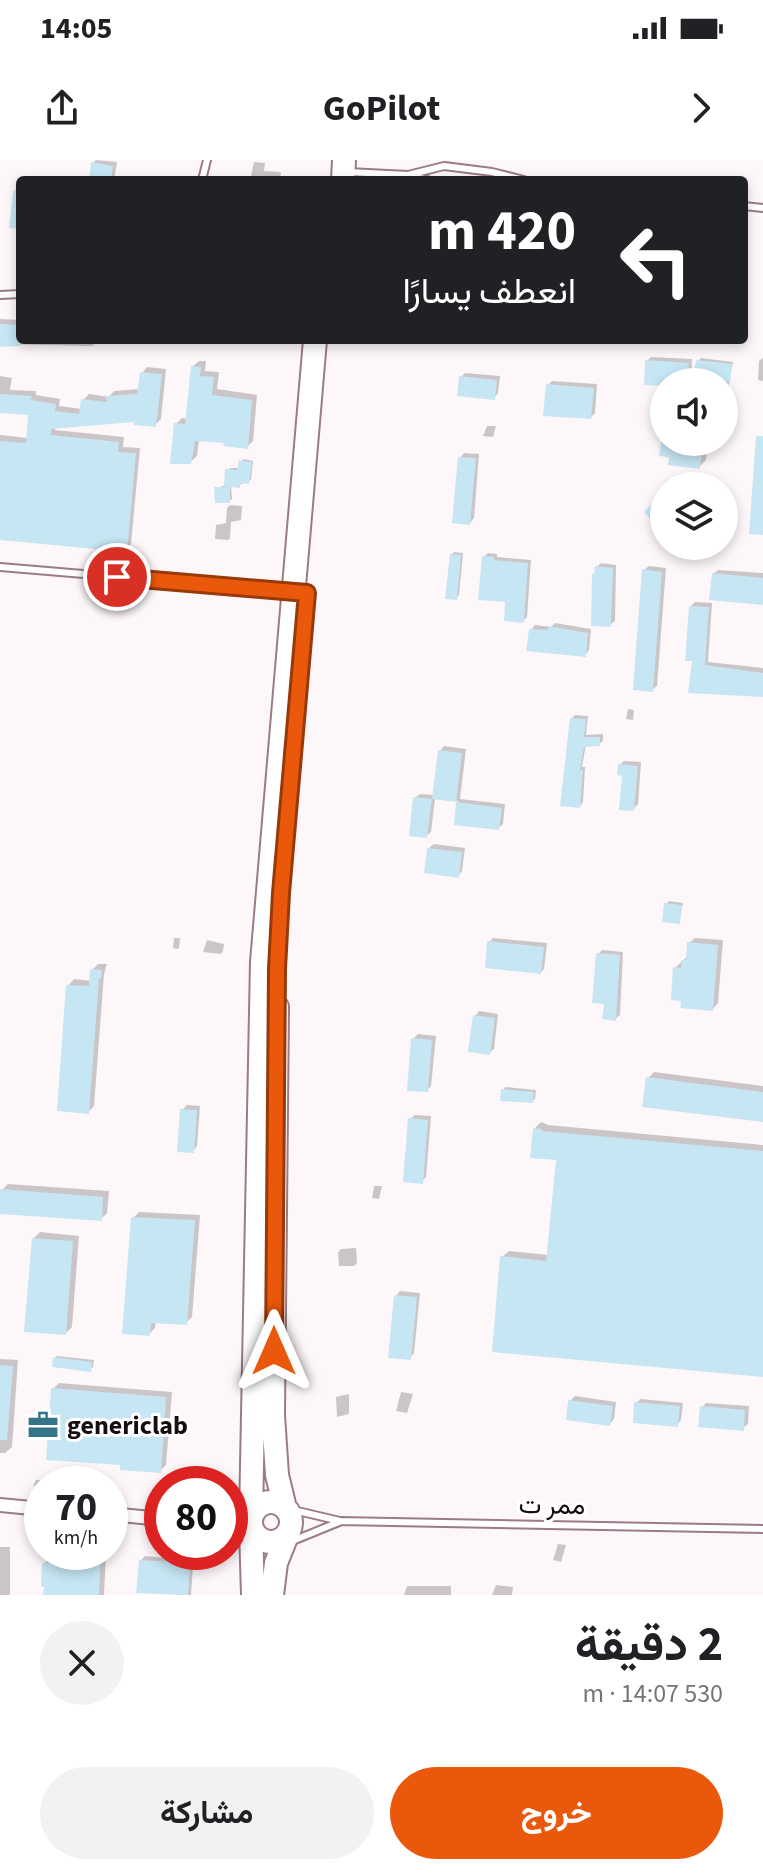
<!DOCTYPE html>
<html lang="ar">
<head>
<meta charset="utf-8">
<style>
	body { margin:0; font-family:"Source Sans 3",Vazirmatn,sans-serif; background:#f2f2f2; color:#202124; direction:rtl; height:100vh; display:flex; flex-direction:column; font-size:30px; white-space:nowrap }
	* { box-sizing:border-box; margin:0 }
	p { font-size:26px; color:#757577 }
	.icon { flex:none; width:44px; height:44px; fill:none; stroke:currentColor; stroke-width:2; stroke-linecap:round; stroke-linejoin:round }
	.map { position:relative; height:1435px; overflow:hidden; direction:ltr }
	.panel { display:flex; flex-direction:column; background:#fff; flex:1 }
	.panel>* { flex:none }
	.top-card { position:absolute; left:16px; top:16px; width:732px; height:168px; border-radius:8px; box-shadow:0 4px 12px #0003; direction:rtl; background:#202124; color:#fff; overflow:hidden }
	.fabs { position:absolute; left:650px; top:208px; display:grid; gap:16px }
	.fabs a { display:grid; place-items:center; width:88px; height:88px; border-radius:50%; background:#fff; box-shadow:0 4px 12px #0003; font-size:40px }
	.speed { position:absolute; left:24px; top:1306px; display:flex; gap:16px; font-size:40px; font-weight:700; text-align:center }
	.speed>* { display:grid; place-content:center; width:104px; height:104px; border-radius:50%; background:#fff; box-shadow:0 4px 12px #0003; line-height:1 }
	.speed small { font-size:20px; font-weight:400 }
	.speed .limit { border:12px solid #d22; background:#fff; color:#111 }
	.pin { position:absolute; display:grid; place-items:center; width:68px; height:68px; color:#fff; margin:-34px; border:4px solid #fff; border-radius:50%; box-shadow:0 2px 8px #0007 }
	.me { position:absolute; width:88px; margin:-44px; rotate:0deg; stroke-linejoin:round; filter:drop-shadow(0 0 6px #0008) }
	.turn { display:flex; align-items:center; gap:28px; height:168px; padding:0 40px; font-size:36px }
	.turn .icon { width:104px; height:104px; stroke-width:2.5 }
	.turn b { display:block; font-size:56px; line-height:68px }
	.round { display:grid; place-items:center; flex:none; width:84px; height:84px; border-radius:42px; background:#f2f2f2 }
	.overview { display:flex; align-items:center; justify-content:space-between; height:136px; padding:0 40px }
	h1 { font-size:48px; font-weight:700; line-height:60px }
	.action { display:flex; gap:16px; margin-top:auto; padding:16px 40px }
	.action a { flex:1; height:92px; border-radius:48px; background:#ea580c; color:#fff; font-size:32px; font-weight:700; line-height:92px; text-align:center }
	.action a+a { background:#f2f2f2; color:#202124 }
	.status { display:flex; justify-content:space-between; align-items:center; height:56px; padding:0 40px; background:#fff; direction:ltr }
	.status svg { height:22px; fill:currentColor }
	header { display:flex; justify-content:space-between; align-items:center; height:104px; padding:0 40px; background:#fff; font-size:36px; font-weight:700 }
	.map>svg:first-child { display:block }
	.shadow { fill:#0003 }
	.building { fill:#c6e6f3 }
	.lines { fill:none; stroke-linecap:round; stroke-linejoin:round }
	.lane-casing { stroke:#9a7c84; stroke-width:10 }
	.street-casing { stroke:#9a7c84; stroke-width:16 }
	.highway-casing { stroke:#9a7c84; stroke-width:26 }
	.lane { stroke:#fff; stroke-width:6 }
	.street { stroke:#fff; stroke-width:12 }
	.highway { stroke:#fff; stroke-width:22 }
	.route-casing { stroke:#983908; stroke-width:20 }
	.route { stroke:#ea580c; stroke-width:14 }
	.labels { text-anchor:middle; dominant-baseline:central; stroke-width:6; stroke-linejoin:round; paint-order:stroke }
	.poi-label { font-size:26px; font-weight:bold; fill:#170c0f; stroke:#fff; text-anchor:start }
	.street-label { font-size:26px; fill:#170c0f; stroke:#fff }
</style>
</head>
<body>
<div class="status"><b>14:05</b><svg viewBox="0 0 49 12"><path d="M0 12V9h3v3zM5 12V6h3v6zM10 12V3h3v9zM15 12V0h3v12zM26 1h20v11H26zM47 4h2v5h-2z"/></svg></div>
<header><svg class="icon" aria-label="forward" viewBox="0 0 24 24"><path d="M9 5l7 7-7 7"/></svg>GoPilot<svg class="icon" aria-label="share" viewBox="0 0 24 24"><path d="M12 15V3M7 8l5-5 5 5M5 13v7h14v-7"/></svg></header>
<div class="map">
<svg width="763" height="1435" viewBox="0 0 763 1435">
	<rect width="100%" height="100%" fill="#fef7f9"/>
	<path class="shadow" d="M 96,0 L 117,2 L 114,20 L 91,20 L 93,3 Z
		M 254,2 L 265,3 L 264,11 L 281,12 L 280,20 L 250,20 Z
		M 475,17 L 489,18 L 489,20 L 472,20 Z
		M 19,23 L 20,23 L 20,67 L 12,66 L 16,25 Z
		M 0,159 L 20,160 L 20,180 L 99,180 L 92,186 L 0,184 Z
		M 651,197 L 692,199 L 691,220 L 664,224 L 647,201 Z
		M 701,198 L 733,202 L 728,229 L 724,229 L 724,222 L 709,222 L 710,212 L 698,201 Z
		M 763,198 L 763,221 L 758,220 L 759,201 Z
		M 199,201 L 206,201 L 205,211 L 219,212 L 217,229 L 257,235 L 253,281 L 247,287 L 226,281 L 199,279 L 197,296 L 190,302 L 176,264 L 182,258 L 188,259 L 192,207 Z
		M 147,207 L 166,209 L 161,259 L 155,265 L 137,260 L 55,266 L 55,270 L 124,277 L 123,287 L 140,288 L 131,384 L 126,390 L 0,378 L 0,275 L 28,278 L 30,253 L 0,246 L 0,216 L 12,218 L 10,230 L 36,231 L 36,235 L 60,239 L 59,246 L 82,249 L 83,240 L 89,234 L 109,237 L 114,231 L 140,229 L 142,213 Z
		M 465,213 L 500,216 L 498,233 L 494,238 L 461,217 Z
		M 552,221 L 597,224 L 595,253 L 591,257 L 548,225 Z
		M 487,266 L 496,266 L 493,277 L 483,276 Z
		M 664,274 L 664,282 L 708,282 L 706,300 L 699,307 L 662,295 Z
		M 464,293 L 479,294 L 474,358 L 470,363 L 460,298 Z
		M 243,299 L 253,301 L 251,320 L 239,325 L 231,325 L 232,339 L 229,341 L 216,328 L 226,325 L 227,310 L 230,308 L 239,308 Z
		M 685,314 L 697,325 L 701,321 L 706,326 L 673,326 Z
		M 230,345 L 242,346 L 241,360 L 231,362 L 230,378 L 228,380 L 215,379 L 216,365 L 226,363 L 227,348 Z
		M 454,392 L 463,393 L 459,435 L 456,438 L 451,395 Z
		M 488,393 L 497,394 L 497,397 L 531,400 L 527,457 L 523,461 L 508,440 L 484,397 Z
		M 601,403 L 616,405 L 615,461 L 610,465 L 597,407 Z
		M 649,406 L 666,408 L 657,526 L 652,530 L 644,410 Z
		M 718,410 L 763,413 L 763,442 L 713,414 Z
		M 695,442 L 712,443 L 708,502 L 763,508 L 763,536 L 694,499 L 691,446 Z
		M 555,463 L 591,469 L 589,490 L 585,495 L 531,470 L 535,465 L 551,467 Z
		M 628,549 L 634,550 L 633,560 L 626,559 Z
		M 575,555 L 588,556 L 586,575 L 603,574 L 603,581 L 599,584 L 586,584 L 582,607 L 585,607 L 583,642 L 580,646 L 572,558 Z
		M 444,586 L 466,589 L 460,639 L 505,644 L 503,664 L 498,668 L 456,663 L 458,641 L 435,638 L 431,672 L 426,676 L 415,638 L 420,634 L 434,635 L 440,591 Z
		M 624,601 L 641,602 L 638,644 L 633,649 L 620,605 Z
		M 434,684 L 465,688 L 462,711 L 458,716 L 429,688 Z
		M 669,741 L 683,743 L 679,762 L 666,744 Z
		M 174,778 L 180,778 L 179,789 L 173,788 Z
		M 493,778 L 547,783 L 544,809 L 541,812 L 489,782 Z
		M 695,778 L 723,780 L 718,843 L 713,849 L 675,808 L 688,796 L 689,783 Z
		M 207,780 L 224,784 L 223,791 L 221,794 L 203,792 Z
		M 602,790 L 623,792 L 620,855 L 616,858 L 607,842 L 598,794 Z
		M 98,804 L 107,804 L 104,814 L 94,946 L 88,952 L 68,826 L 74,819 L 92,821 L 92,810 Z
		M 479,851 L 498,854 L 494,889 L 489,893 L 475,856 Z
		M 418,874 L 436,876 L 431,926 L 427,930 L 413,879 Z
		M 654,912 L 763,926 L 763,960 L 648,918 Z
		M 505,927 L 536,930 L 535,939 L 532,941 L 503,930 Z
		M 187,945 L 200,946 L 197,986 L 193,991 L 182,950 Z
		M 415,955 L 431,956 L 426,1017 L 422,1021 L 410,959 Z
		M 541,962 L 548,965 L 763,985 L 763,1215 L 502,1097 L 509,1091 L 549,1095 L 558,998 L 535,968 Z
		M 8,1024 L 109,1031 L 107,1053 L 101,1059 L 2,1030 Z
		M 374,1026 L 382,1026 L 379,1039 L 372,1038 Z
		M 139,1052 L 200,1055 L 192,1157 L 186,1163 L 156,1161 L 155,1168 L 149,1174 L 133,1058 Z
		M 40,1072 L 79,1076 L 72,1167 L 66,1173 L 33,1079 Z
		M 356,1088 L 357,1103 L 354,1106 L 339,1106 L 338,1092 L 341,1089 Z
		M 400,1131 L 420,1133 L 414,1193 L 410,1198 L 396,1136 Z
		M 57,1196 L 94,1200 L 93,1207 L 91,1209 L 55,1198 Z
		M 0,1199 L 18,1200 L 12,1287 L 5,1293 L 0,1293 Z
		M 59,1223 L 172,1232 L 166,1305 L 160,1311 L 122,1304 L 53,1229 Z
		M 401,1232 L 413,1234 L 407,1253 L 396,1251 Z
		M 349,1234 L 349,1254 L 337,1257 L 336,1237 Z
		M 575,1236 L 616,1242 L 614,1259 L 610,1264 L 570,1241 Z
		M 641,1239 L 683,1243 L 681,1260 L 677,1265 L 636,1243 Z
		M 706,1243 L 749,1246 L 748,1264 L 743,1268 L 702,1247 Z
		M 65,1319 L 99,1324 L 33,1326 L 36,1320 Z
		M 558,1384 L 566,1385 L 561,1402 L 553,1400 Z
		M 0,1387 L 10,1387 L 10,1435 L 0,1435 Z
		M 55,1392 L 106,1392 L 104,1435 L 44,1435 L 44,1404 Z
		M 179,1392 L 194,1392 L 191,1435 L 176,1435 L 141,1400 L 145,1396 L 178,1399 Z
		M 496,1425 L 513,1427 L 512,1435 L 492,1435 Z
		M 407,1426 L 451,1426 L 451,1435 L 404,1435 Z"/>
	<path class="building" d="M 91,2 L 113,6 L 111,20 L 89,20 Z
		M 13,31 L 20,31 L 20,69 L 9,68 Z
		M 0,164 L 20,165 L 20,186 L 0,187 Z
		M 645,200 L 689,203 L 688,222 L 664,222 L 664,226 L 644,225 Z
		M 696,200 L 732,204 L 730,222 L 707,222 L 708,213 L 694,212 Z
		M 191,206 L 201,207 L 200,216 L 214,217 L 212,235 L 252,240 L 248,289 L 223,286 L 224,283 L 195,281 L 191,304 L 170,304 L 174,263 L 185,264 Z
		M 140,212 L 162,214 L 156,267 L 134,265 L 134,262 L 51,269 L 51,275 L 119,282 L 118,292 L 136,293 L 127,392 L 0,380 L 0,281 L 26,283 L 28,255 L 0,253 L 0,234 L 32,236 L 31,240 L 56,244 L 55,251 L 79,254 L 81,239 L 107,242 L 106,236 L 137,234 Z
		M 459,216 L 497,220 L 495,240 L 457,236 Z
		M 546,224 L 594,228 L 591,259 L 543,256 Z
		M 756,276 L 763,276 L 763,375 L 749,374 Z
		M 661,282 L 703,282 L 700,309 L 668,305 L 669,297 L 659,296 Z
		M 458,297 L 476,298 L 470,365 L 452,363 Z
		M 239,300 L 252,302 L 249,324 L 240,323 L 240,328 L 230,327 L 230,343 L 215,343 L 214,327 L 229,327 L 224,326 L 225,309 L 237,310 Z
		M 664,332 L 664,373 L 644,352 Z
		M 450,394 L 461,395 L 457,440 L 445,439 Z
		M 482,396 L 494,397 L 494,400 L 528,403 L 524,463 L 504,461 L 505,442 L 478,440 Z
		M 595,406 L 613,408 L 611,467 L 591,466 L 592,414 L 594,414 Z
		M 642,409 L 662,412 L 653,532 L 633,530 Z
		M 712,413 L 763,418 L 763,445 L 709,440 Z
		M 689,446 L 709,447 L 705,505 L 763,513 L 763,537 L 688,533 L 692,501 L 685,501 Z
		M 548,466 L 588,473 L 586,497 L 526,491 L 529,469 L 548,470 Z
		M 570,558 L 586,559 L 584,577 L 600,577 L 600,586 L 584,587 L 580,610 L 583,610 L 580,648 L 560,646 Z
		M 438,590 L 462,593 L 456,642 L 432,639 Z
		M 618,604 L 638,606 L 634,651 L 619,650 L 622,616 L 617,615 Z
		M 413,637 L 432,639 L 427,678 L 409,676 Z
		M 456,642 L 502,648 L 499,670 L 454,665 Z
		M 427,688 L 462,692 L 459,718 L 424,713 Z
		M 664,743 L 682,745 L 680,764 L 662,762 Z
		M 487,781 L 544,787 L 541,814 L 485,808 Z
		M 687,782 L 718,785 L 713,851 L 680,848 L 681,841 L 671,840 L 673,807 L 681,808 L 681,800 L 686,800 Z
		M 596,793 L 620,795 L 616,861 L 602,859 L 604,844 L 592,843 Z
		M 90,809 L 102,810 L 101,819 L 99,819 L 89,954 L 57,951 L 66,825 L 89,826 Z
		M 473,855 L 495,858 L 490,895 L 468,892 Z
		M 411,878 L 432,880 L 428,932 L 407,931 Z
		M 646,917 L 763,932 L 763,962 L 642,947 Z
		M 501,929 L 534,932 L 533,943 L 500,941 Z
		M 180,949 L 197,950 L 194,993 L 177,992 Z
		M 408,958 L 428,960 L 423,1024 L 403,1022 Z
		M 533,968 L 542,969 L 542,971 L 763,991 L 763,1217 L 492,1192 L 500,1096 L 546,1101 L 556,1000 L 530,998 Z
		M 0,1029 L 103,1037 L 102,1061 L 0,1054 Z
		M 131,1057 L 195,1060 L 187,1165 L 151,1163 L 150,1176 L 122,1174 Z
		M 32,1078 L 73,1081 L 66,1175 L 24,1172 Z
		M 394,1135 L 417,1137 L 411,1200 L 388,1198 Z
		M 53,1197 L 92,1202 L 91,1212 L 52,1207 Z
		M 0,1205 L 13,1206 L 7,1280 L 0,1280 Z
		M 51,1228 L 166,1237 L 161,1313 L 120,1310 L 120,1305 L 46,1300 Z
		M 568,1240 L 613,1246 L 610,1266 L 566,1260 Z
		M 634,1242 L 680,1246 L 678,1267 L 633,1263 Z
		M 700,1246 L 745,1250 L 744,1271 L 698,1267 Z
		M 63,1392 L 101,1392 L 99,1435 L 43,1435 L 44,1427 L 41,1427 L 42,1403 L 49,1403 L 50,1394 L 63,1395 Z
		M 177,1392 L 191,1392 L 188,1435 L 136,1433 L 139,1400 L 176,1402 Z"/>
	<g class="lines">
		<g class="lane-casing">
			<path id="lane" d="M 348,12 L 408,15 L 428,20
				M 408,15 L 444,6 L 492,12 L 524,20
				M 202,20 L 207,0
				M 744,46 L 763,48
				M 0,135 L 20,134
				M 0,407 L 287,431
				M 289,1349 L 340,1361 L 763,1369
				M 290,1382 L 339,1362"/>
		</g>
		<g class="street-casing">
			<path id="street" d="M 0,1345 L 42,1349
				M 110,1354 L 162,1359
				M 230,1360 L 252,1351
				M 230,1371 L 253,1379"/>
		</g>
		<g class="highway-casing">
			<path id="highway" d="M 343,20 L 344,0
				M 277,847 L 273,1255 L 277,1315 L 285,1348
				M251 1362a20 20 0 1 1 40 0a20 20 0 1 1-40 0Z
				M 251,1356 L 262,802 L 315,180
				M 251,1369 L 253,1435
				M 272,1435 L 276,1403 L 288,1373"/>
		</g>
		<use href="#lane" class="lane"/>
		<use href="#street" class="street"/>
		<use href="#highway" class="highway"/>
	</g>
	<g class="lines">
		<g class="route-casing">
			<path id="route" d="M 117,417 L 307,433 L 281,733 L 277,809 L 274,1191"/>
		</g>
		<use href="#route" class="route"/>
	</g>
	<defs>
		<g id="office-bare" transform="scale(2.4)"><path d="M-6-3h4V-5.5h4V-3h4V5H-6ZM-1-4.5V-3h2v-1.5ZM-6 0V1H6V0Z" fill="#357389" stroke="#fff" stroke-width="2.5" paint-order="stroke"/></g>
	</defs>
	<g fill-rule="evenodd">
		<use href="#office-bare" x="43" y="1265"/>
	</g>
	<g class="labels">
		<g class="poi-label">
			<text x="67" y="1265">genericlab</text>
		</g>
		<g class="street-label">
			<text transform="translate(552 1345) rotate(1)">ممر ت</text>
		</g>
	</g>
</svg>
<div class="fabs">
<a><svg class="icon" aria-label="sound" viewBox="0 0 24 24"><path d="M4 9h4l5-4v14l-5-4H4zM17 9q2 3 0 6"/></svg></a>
<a><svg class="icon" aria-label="layers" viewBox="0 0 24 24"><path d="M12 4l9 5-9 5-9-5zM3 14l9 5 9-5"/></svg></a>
</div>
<div class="speed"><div>70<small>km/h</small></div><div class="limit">80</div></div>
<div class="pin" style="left:117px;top:417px;background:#d93025"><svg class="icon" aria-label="arrive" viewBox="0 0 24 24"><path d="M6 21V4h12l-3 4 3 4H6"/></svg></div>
<svg class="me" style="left:274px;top:1191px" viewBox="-20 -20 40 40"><path d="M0-17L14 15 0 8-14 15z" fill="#ea580c" stroke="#fff" stroke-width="4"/></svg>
<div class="top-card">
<div class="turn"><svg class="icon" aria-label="left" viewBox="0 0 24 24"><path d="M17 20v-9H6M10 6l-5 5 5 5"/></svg><div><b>420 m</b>انعطف يسارًا</div></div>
</div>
</div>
<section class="panel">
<div class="overview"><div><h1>2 دقيقة</h1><p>530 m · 14:07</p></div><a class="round"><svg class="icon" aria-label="close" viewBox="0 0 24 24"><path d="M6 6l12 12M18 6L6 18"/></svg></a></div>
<div class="action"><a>خروج</a><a>مشاركة</a></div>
</section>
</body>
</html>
